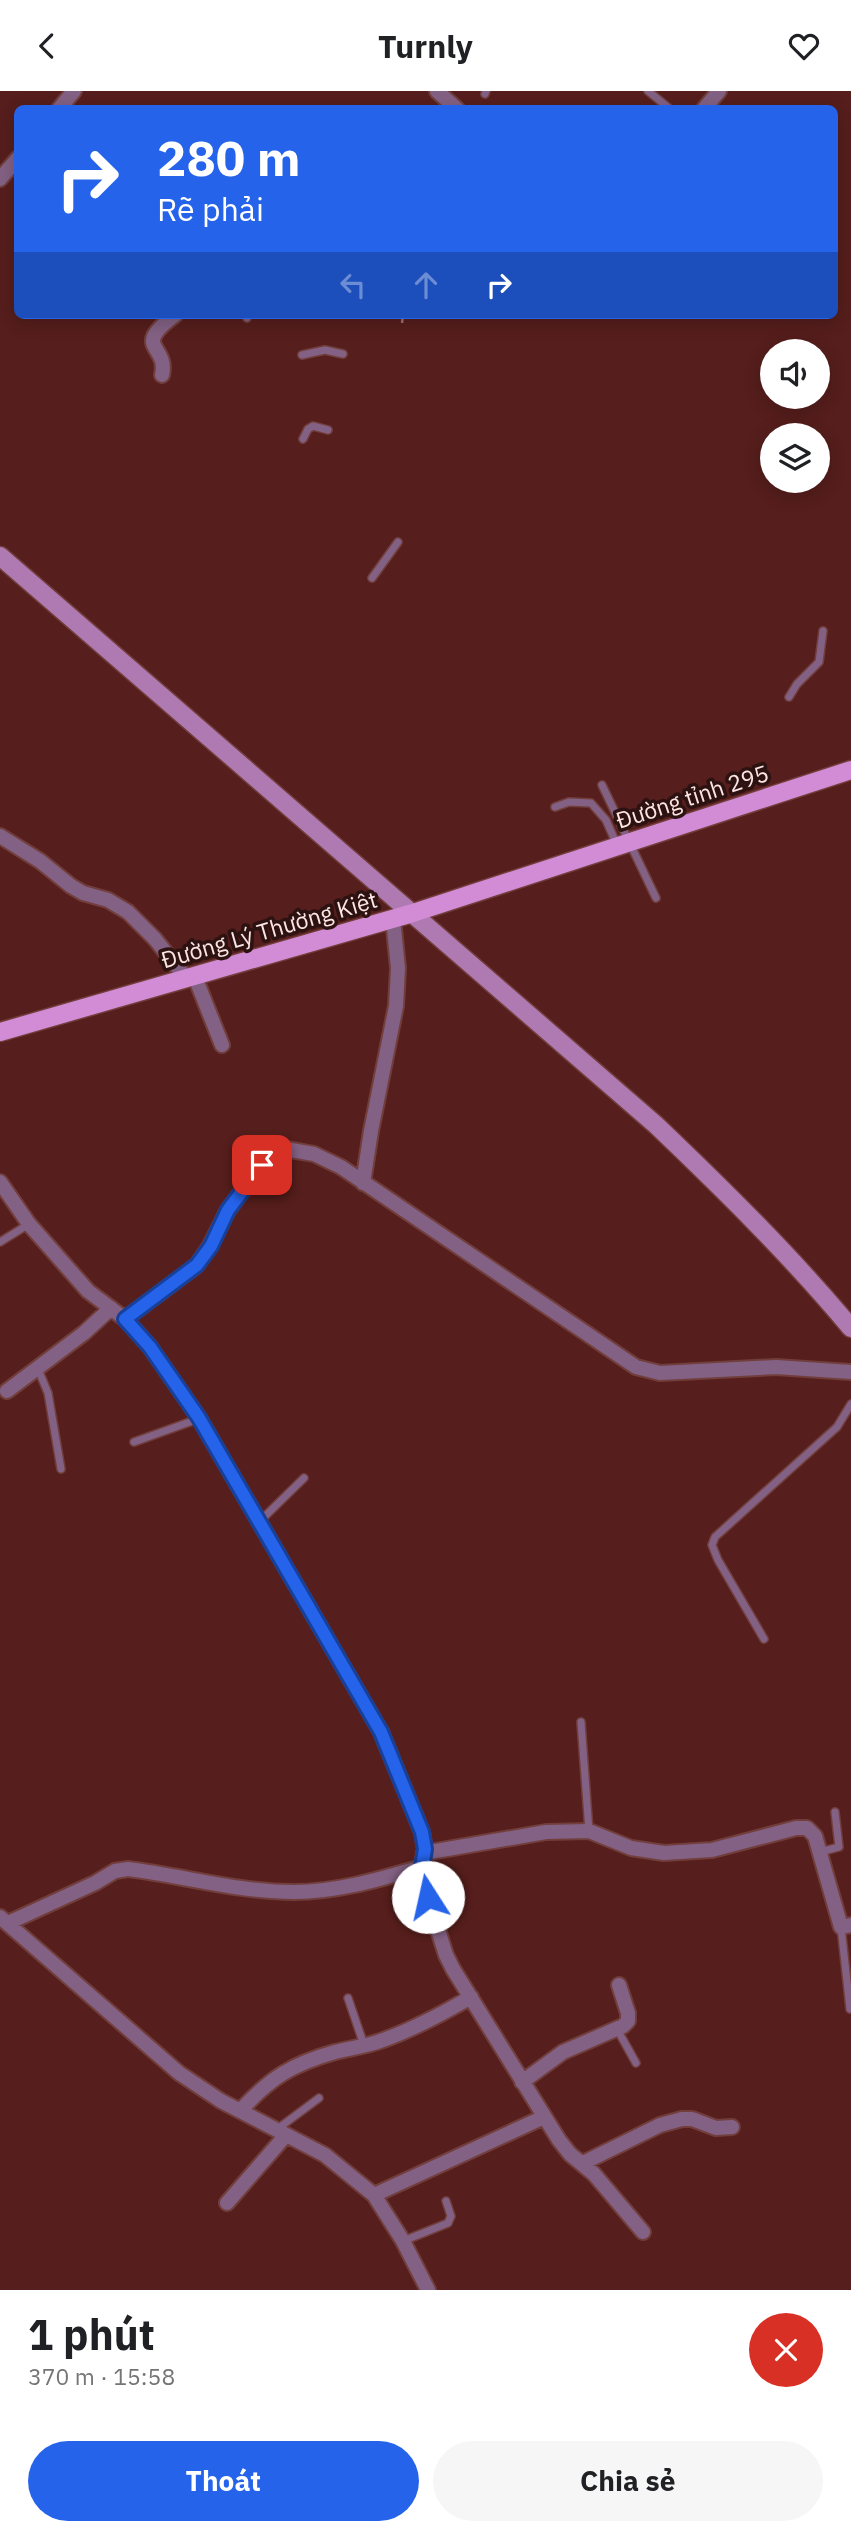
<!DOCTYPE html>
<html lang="vi">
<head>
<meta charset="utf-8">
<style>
	body { margin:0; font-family:"IBM Plex Sans",sans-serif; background:#f6f6f6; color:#202124; height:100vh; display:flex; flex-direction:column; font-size:26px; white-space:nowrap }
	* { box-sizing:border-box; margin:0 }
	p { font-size:23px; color:#757577 }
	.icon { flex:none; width:38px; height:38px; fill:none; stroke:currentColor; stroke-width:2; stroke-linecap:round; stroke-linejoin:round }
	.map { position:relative; height:2199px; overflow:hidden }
	.drawer { display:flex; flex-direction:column; background:#fff; flex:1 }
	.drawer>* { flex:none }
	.hud { position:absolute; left:14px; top:14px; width:824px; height:214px; border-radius:10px; box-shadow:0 4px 18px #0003; background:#2563eb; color:#fff; overflow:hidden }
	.fabs { position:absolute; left:760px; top:248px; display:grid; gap:14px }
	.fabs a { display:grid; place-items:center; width:70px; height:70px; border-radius:50%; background:#fff; box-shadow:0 4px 18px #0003; font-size:35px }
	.pin { position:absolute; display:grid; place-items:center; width:60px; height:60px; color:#fff; margin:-30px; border-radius:14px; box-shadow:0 4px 10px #0006 }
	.me { position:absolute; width:77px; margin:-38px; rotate:350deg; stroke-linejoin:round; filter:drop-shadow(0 0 5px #0008) }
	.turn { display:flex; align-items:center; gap:24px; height:147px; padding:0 28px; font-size:32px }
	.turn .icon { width:91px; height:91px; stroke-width:2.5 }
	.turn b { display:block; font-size:49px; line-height:60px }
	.lanes { display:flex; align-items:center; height:66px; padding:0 28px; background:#0003; justify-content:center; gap:35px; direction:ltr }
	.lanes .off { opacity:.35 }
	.round { display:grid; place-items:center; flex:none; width:74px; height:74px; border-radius:37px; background:#f6f6f6 }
	.head { display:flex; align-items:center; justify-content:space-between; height:119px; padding:0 28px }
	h1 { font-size:42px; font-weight:700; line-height:52px }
	.action { display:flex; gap:14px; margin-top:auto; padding:14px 28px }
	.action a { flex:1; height:80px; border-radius:42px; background:#2563eb; color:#fff; font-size:28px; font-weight:700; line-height:80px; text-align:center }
	.action a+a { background:#f6f6f6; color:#202124 }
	header { display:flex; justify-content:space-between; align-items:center; height:91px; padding:0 28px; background:#fff; font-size:32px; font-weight:700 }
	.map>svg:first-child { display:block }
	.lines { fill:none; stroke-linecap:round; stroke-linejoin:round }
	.lane-casing { stroke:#713e3c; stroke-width:10 }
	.street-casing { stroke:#713e3c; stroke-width:18 }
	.secondary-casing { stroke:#713e3c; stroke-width:21 }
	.primary-casing { stroke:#713e3c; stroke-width:21 }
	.path { stroke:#9c7270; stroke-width:2.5; stroke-dasharray:5 3.5; stroke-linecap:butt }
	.lane { stroke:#836184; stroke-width:7 }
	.street { stroke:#836184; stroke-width:14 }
	.secondary { stroke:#af79b2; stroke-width:18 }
	.primary { stroke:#d18cd5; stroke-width:18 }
	.route-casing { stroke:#184099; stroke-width:18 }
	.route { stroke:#2563eb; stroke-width:12 }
	.labels { text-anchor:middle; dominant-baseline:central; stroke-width:7; stroke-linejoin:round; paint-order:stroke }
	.street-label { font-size:23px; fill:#fce5e3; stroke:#2c1211 }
</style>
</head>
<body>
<header><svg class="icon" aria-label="back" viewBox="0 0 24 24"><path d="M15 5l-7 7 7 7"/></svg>Turnly<svg class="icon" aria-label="heart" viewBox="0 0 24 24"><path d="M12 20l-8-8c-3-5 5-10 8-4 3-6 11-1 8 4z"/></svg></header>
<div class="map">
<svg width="851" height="2199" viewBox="0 0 851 2199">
	<rect width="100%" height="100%" fill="#561e1c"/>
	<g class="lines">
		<g class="lane-casing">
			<path id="lane" d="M 648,0 L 670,18
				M 485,3 L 486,0
				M 247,227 L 248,224
				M 302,264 L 325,259 L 343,263
				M 303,348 L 308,338 L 313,335 L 328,339
				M 372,487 L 398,451
				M 789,606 L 797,593 L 819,571 L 823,540
				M 602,694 L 656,807
				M 555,716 L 569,711 L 591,712 L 606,729 L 617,754
				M 0,1151 L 29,1133
				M 38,1278 L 48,1302 L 61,1378
				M 134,1351 L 198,1328
				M 259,1431 L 304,1387
				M 764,1548 L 718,1469 L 712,1454 L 715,1446 L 837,1336 L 851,1313
				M 581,1631 L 589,1740
				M 820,1761 L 839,1756 L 835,1721
				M 841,1836 L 850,1918
				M 348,1907 L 364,1954
				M 617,1938 L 636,1972
				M 276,2039 L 319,2007
				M 403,2150 L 448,2132 L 451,2125 L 446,2110"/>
		</g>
		<g class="street-casing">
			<path id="street" d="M 437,0 L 457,18
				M 59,18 L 74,0
				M 704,18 L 719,0
				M 0,88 L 18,67
				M 162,284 C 169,253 130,258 175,224
				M 0,745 L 40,770 L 71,795 L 83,802 L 108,809 L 128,821 L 155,848 L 186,887
				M 191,886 L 197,891 L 222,954
				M 0,1091 L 29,1133 L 88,1200 L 125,1228 L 150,1256 L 199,1327 L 381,1641 L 422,1741 L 425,1758 L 420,1783 L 446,1864 L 453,1878 L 559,2049 L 570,2063 L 594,2083 L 643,2141
				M 363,1092 L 371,1040 L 396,915 L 398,877 L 393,828
				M 125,1228 L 197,1174 L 210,1155 L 228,1119 L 262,1074 L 273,1064 L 285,1058 L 297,1060 L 314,1063 L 341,1076 L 636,1276 L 660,1282 L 776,1276 L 851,1281
				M 7,1300 L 84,1242 L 111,1217
				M 424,1762 L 546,1741 L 589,1740 L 631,1757 L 664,1762 L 712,1759 L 796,1737 L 807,1737 L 815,1745 L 841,1836 L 851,1834
				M 0,1826 L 179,1982 L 221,2010 L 325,2064 L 374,2104 L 403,2150 L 428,2199
				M 8,1832 L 95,1792 L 115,1780 L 128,1778 C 184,1785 239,1801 294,1801 C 338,1801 380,1788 422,1776
				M 522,1991 L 563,1961 L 623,1935 L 628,1930 L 628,1922 L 619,1894
				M 240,2020 C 270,1987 292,1973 335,1961 C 351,1957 368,1955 383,1949 C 414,1938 442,1923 471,1906
				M 583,2072 L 660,2034 L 682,2028 L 692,2028 L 716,2037 L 732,2036
				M 374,2104 L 544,2026
				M 227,2112 L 286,2044"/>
		</g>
		<g class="secondary-casing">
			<path id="secondary" d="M 0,465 L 656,1034 C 724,1099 791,1165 851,1237"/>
		</g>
		<g class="primary-casing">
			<path id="primary" d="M 0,941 L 413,822 L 851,679"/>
		</g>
		<path class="path" d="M 402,232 L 403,224"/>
		<use href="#lane" class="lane"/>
		<use href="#street" class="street"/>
		<use href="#secondary" class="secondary"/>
		<use href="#primary" class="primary"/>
	</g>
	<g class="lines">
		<g class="route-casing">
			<path id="route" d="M 262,1074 L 228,1119 L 211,1155 L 197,1174 L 125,1228 L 150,1256 L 199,1327 L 381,1641 L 422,1741 L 425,1758 L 421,1783 L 428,1806"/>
		</g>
		<use href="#route" class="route"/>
	</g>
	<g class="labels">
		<g class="street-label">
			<text transform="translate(692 705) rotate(-18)">Đường tỉnh 295</text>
			<text transform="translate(269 838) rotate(-16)">Đường Lý Thường Kiệt</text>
		</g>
	</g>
</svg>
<div class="fabs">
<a><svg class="icon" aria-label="sound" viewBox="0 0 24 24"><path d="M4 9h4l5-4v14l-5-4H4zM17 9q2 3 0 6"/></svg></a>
<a><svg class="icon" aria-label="layers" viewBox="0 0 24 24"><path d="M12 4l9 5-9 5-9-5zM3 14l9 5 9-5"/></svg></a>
</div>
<div class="pin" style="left:262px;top:1074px;background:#d93025"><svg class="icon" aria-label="arrive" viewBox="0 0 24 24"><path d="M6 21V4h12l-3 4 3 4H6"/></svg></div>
<svg class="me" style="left:428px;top:1806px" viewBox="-20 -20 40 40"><circle r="19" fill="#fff"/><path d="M0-13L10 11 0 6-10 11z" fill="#2563eb"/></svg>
<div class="hud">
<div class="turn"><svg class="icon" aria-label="right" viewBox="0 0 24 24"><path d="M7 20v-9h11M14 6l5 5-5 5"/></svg><div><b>280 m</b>Rẽ phải</div></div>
<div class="lanes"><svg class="icon off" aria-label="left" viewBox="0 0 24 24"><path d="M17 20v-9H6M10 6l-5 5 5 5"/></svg><svg class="icon off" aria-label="ahead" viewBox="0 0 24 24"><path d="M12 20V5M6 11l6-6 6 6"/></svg><svg class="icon" aria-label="right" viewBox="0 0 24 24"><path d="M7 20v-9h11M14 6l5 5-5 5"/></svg></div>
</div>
</div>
<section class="drawer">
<div class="head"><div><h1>1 phút</h1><p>370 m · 15:58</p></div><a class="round" style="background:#d93025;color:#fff"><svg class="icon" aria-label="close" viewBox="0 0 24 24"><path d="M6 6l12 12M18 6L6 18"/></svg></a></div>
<div class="action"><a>Thoát</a><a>Chia sẻ</a></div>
</section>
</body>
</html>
